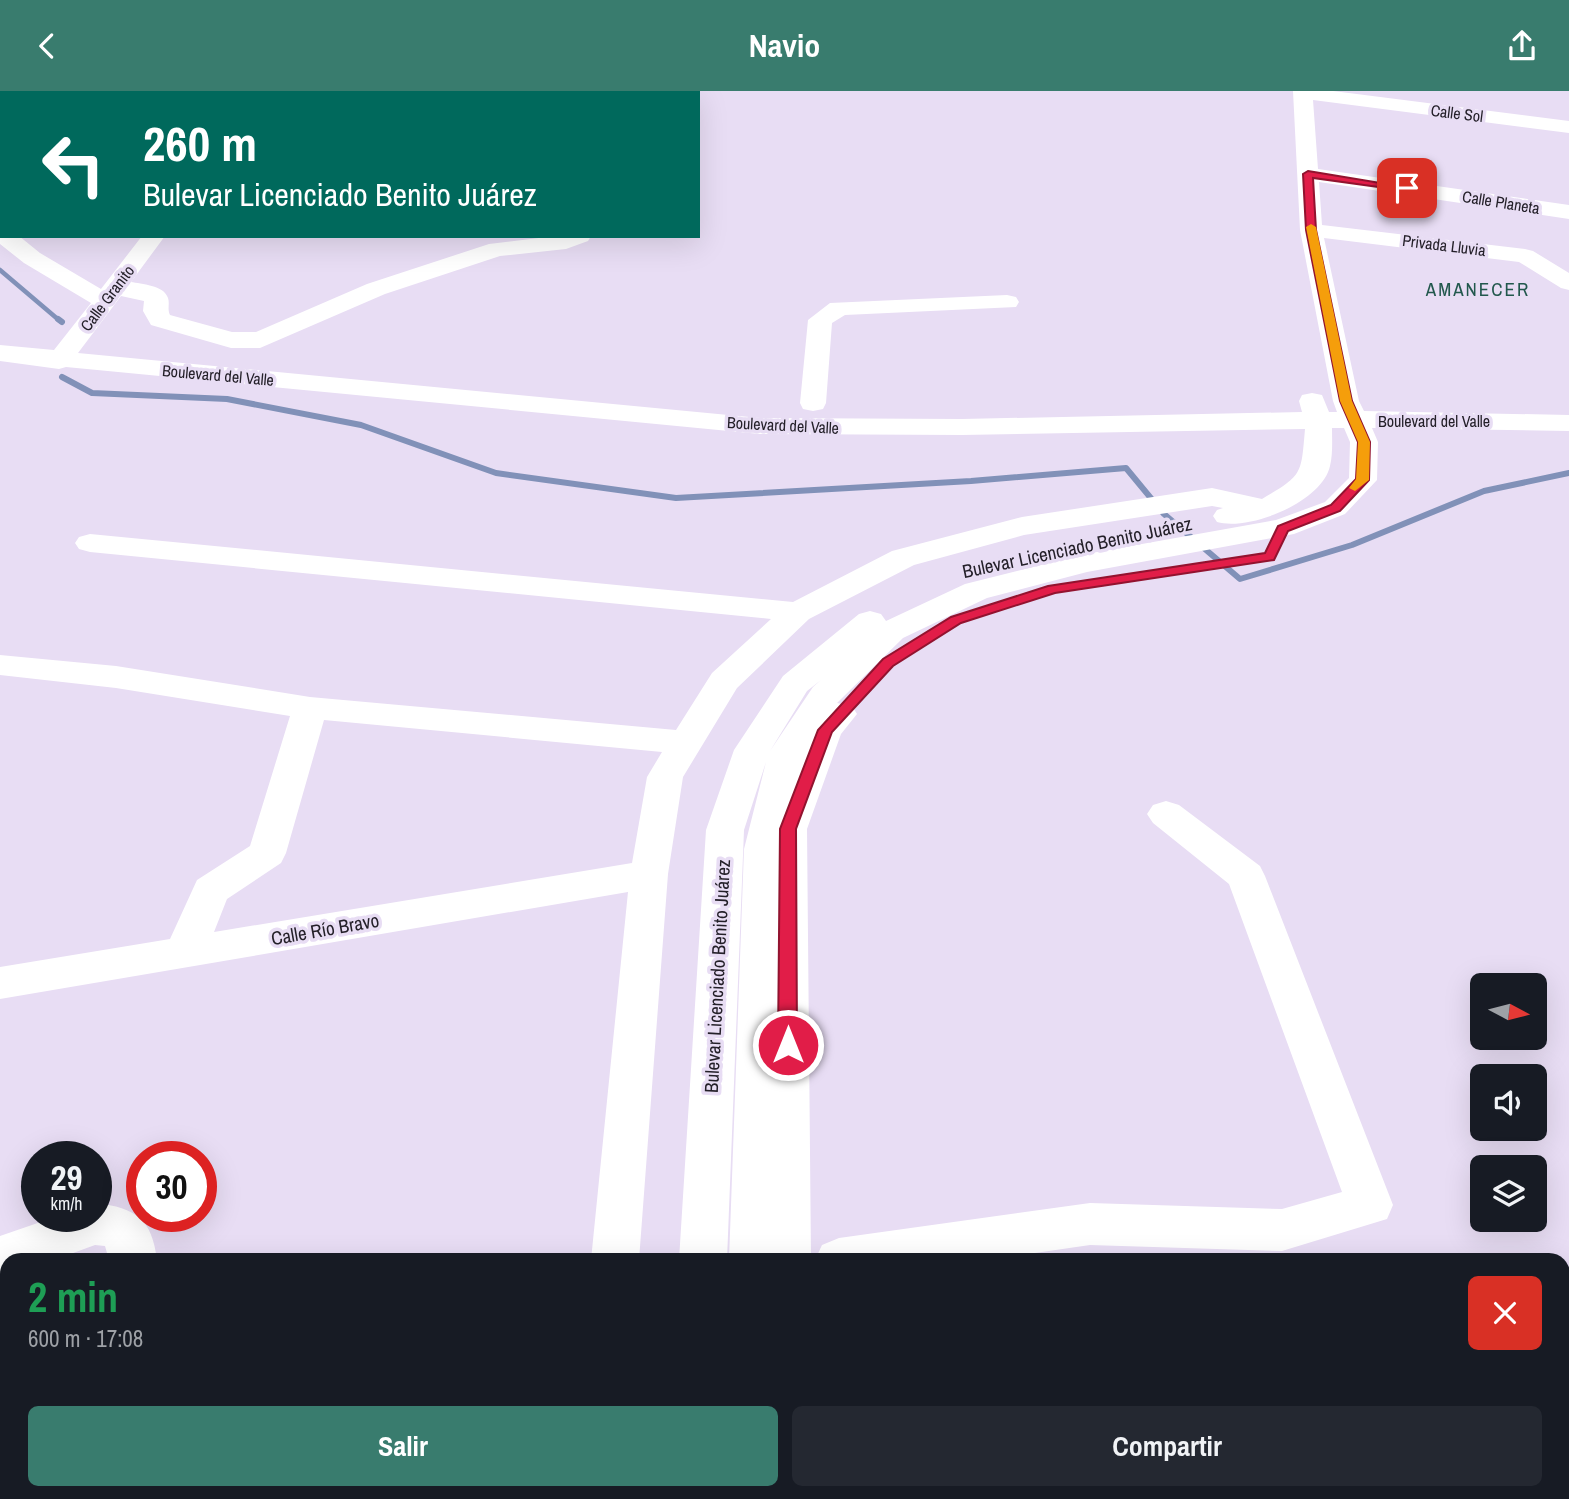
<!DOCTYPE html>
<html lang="es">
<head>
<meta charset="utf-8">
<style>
	body { margin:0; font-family:"Archivo Narrow",sans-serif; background:#242831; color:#f1f3f6; height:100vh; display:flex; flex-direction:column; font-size:26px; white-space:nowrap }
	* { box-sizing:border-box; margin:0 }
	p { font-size:23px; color:#9ea1a6 }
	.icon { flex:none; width:38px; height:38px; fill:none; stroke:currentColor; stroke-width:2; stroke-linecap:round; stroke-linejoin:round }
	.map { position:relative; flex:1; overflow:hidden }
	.drawer { position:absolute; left:0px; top:1162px; width:1570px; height:247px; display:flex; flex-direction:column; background:#171b24; border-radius:21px 21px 0 0; box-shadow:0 7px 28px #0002 }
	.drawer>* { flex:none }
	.hud { position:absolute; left:0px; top:0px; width:700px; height:147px; box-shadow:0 7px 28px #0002; background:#00695c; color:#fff; overflow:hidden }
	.needle { width:46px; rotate:97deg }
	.tools { position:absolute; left:1470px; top:882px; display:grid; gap:14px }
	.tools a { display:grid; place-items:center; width:77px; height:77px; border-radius:10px; background:#171b24; box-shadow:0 7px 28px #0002; font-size:35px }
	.speed { position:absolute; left:21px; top:1050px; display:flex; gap:14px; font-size:35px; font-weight:700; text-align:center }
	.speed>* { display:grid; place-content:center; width:91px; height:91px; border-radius:50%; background:#171b24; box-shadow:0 7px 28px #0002; line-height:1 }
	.speed small { font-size:18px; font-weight:400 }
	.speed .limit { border:10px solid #d22; background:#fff; color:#111 }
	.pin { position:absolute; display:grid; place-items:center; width:60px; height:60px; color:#fff; margin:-30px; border-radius:14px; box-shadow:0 4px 10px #0006 }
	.me { position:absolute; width:77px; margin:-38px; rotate:0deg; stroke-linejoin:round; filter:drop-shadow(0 0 5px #0008) }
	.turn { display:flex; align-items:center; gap:24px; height:147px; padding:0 28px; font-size:32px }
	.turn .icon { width:91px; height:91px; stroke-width:2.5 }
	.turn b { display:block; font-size:49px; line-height:60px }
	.round { display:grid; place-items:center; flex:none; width:74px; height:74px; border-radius:10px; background:#242831 }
	.head { display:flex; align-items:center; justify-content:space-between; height:119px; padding:0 28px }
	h1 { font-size:42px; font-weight:700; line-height:52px; color:#1e9e55 }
	.button { display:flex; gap:14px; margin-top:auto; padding:14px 28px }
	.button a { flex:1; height:80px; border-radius:10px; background:#397c6e; color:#fff; font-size:28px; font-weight:700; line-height:80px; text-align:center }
	.button a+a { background:#242831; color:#f1f3f6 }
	header { display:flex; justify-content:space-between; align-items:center; height:91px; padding:0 28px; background:#397c6e; color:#fff; font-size:32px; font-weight:700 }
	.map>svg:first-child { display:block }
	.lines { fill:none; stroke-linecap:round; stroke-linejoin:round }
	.stream-far1 { stroke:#8191b8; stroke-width:4.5 }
	.stream { stroke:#8191b8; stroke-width:6 }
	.minor { fill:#fff; fill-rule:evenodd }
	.rail { stroke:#756f7d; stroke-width:7 }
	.route { fill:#e11d48; stroke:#92132f; stroke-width:2 }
	.slow { fill:#f59e0b }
	.labels { text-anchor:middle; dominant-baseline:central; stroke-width:7; stroke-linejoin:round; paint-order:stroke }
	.far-street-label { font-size:16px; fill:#242029; stroke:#e8ddf4 }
	.far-quarter-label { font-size:19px; letter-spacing:2px; fill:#22584d; stroke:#e8ddf4 }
	.street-label { font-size:19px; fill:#242029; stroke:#e8ddf4 }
</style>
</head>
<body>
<header><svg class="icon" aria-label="back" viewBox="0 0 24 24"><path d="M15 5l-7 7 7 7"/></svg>Navio<svg class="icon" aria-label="share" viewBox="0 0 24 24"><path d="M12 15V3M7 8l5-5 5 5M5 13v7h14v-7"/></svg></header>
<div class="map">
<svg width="1569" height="1408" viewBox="0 0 1569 1408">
	<rect width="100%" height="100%" fill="#e8ddf4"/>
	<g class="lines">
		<path class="stream-far1" d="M 0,179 L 60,230"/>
		<path class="stream" d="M 58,228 L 62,231
			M 62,286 L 92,302 L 227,308 L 361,334 L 496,382 L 676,407 L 971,390 L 1126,377 L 1164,423 L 1240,488 L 1352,454 L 1484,400 L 1569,382"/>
		<path class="minor" d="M 304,0 L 324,0 L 303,2 Z
			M 436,0 L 473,0 L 474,2 L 438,2 Z
			M 1293,0 L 1333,0 L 1569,30 L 1569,42 L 1313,9 L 1318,78 L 1569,114 L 1569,128 L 1319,91 L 1322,134 L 1525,158 L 1533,160 L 1569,182 L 1569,199 L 1561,197 L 1519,171 L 1324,147 L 1359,310 L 1364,320 L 1569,324 L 1569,340 L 1372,337 L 1378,351 L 1377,389 L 1345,423 L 1294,443 L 1087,481 L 987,507 L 903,547 L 837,612 L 852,615 L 857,623 L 841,643 L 807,738 L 811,1169 L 729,1169 L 744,758 L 766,671 L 744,739 L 727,1169 L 679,1169 L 706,739 L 734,659 L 783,585 L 859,523 L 870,520 L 881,523 L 886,530 L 965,493 L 1086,463 L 1276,429 L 1325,411 L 1349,387 L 1350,351 L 1344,337 L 1332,337 C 1332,349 1333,363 1330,375 C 1322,411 1250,440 1217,431 L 1213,425 L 1217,419 L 1223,417 L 1212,415 L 1024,444 L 914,474 L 809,528 L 737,597 L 683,686 L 668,783 L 639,1169 L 591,1169 L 628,801 L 0,908 L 0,876 L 170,848 L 197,789 L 250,755 L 290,625 L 116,597 L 0,584 L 0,564 L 116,575 L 310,606 L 676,639 L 712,582 L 771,528 L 90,461 L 79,458 L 75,452 L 79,446 L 90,443 L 793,511 L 892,460 L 1022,426 L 1212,397 L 1262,408 C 1303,384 1301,384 1305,338 L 962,344 L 760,343 L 66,276 L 59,278 L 0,270 L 0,254 L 54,259 L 91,212 L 24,172 L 0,153 L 0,139 L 2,145 L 19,145 L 40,162 L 101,198 L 142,145 L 165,145 L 131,191 C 141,193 164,194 168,207 C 170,213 167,218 170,224 L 232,241 L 256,241 L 367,193 L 489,153 L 555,145 L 591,145 L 588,150 L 566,158 L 500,165 L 385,203 L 260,257 L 231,257 L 151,234 L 143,220 L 144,210 L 121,205 L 78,262 L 760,327 L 962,328 L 1302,321 L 1299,310 L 1302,304 L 1312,302 L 1322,304 L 1329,321 L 1337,321 L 1333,310 L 1300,139 ZM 821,589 L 813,596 L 770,660 L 807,600 ZM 324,629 L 662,661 L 647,686 L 632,772 L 214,841 L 227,808 L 281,772 L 286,762 Z
			M 0,13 L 2,14 L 2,26 L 0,25 Z
			M 0,60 L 2,60 L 2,72 L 0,72 Z
			M 0,92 L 2,92 L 0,106 Z
			M 1007,204 L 1016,206 L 1019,211 L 1016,216 L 845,224 L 832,232 L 826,312 L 823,318 L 813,320 L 803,318 L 800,312 L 808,229 L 830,212 Z
			M 1166,710 L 1179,714 L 1260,775 L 1265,785 L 1393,1114 L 1387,1128 L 1282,1160 L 1090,1154 L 987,1169 L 815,1169 L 822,1154 L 839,1147 L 1090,1112 L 1282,1118 L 1342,1101 L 1229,793 L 1153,732 L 1147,723 L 1153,714 Z
			M 96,1112 C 136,1117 152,1128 157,1169 L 109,1169 L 105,1155 L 95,1154 L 54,1169 L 7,1169 L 7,1186 L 0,1189 L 0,1145 L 58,1125 L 96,1125 Z
			M 7,1376 L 7,1402 L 40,1402 L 38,1408 L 0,1408 L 0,1378 Z
			M 672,1402 L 778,1402 L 778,1408 L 672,1408 Z"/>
		<path class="rail" d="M 1563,1181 L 1569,1180
			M 463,1408 L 494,1402"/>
	</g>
	<path class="route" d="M 1308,80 L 1411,97 L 1407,100 L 1313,87 L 1316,139 L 1352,310 L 1370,351 L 1369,389 L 1340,420 L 1288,440 L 1274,469 L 1055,502 L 961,532 L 893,575 L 832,641 L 796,738 L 797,954 L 794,959 L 788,961 L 781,959 L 778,954 L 780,738 L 818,639 L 883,568 L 951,526 L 1048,495 L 1265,462 L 1278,435 L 1331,414 L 1356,388 L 1358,351 L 1340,310 L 1306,139 L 1303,83 Z"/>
	<path class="slow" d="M 1311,133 L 1316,136 L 1352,310 L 1370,351 L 1369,389 L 1355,400 L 1349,397 L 1356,388 L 1358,351 L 1340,310 L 1306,136 Z"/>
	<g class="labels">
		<g class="far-street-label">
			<text transform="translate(1457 22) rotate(7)">Calle Sol</text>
			<text transform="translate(1501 111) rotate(9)">Calle Planeta</text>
			<text transform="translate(1444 154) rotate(7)">Privada Lluvia</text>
			<text transform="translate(107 207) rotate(-53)">Calle Granito</text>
			<text transform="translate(218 284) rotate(5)">Boulevard del Valle</text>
			<text x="1434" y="330">Boulevard del Valle</text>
			<text transform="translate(783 334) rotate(3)">Boulevard del Valle</text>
		</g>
		<g class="far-quarter-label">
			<text x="1478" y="198">AMANECER</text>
		</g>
		<g class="street-label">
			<text transform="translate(1077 456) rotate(-12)">Bulevar Licenciado Benito Juárez</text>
			<text transform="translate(325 838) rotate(-10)">Calle Río Bravo</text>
			<text transform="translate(717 885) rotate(-87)">Bulevar Licenciado Benito Juárez</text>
		</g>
	</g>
</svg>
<div class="tools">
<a><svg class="needle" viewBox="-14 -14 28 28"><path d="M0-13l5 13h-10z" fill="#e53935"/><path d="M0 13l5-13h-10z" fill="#9ea1a6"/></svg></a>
<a><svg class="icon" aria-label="sound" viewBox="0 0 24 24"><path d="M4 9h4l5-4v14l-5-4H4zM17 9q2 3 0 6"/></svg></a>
<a><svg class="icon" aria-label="layers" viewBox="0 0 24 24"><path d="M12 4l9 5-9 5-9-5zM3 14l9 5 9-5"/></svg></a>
</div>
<div class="speed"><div>29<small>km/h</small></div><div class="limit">30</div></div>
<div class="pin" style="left:1407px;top:97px;background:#d93025"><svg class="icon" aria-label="arrive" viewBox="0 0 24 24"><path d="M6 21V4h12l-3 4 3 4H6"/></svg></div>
<svg class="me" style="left:788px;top:954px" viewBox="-20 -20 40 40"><circle r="17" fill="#e11d48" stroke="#fff" stroke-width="3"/><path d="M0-11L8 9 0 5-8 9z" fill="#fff"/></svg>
<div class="hud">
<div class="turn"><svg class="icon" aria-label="left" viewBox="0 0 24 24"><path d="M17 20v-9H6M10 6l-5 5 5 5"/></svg><div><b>260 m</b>Bulevar Licenciado Benito Juárez</div></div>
</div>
<section class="drawer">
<div class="head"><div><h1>2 min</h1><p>600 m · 17:08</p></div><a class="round" style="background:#d93025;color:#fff"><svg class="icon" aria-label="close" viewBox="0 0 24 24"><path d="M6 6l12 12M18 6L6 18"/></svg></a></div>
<div class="button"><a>Salir</a><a>Compartir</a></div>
</section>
</div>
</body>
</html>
